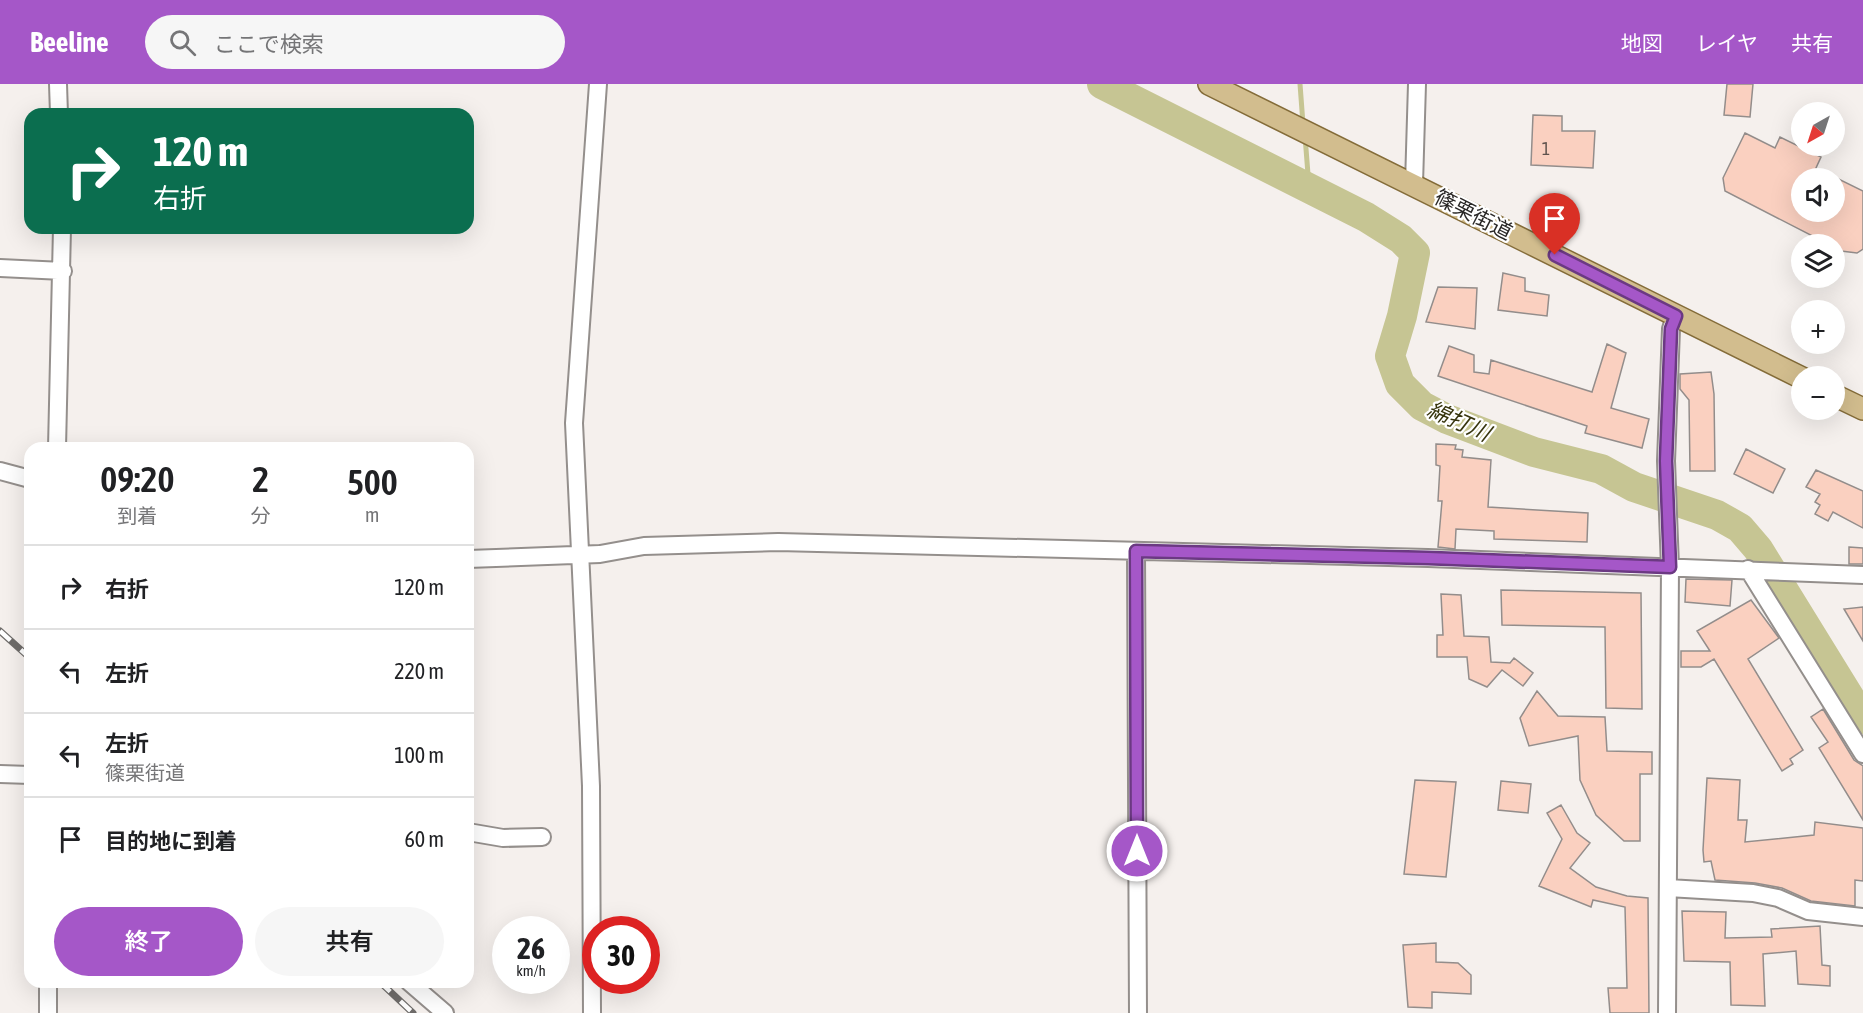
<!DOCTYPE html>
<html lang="ja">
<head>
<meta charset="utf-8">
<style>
	body { margin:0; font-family:"Asap Condensed","Noto Sans JP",sans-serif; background:#f6f6f6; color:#202124; height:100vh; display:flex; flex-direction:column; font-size:22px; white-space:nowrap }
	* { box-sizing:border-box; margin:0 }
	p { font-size:20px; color:#757577 }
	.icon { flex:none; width:33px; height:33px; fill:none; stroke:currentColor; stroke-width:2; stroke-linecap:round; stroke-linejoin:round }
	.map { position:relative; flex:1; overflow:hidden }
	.panel { position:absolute; left:24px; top:358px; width:450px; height:546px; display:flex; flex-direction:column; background:#fff; border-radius:18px; box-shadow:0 6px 24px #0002 }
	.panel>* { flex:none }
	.banner { position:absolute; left:24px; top:24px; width:450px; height:126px; border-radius:18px; box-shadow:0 6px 24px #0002; background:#0b6e4f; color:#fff; overflow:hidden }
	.needle { width:39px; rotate:219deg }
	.controls { position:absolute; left:1791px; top:18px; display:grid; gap:12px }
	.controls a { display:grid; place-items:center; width:54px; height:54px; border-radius:50%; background:#fff; box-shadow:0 6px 24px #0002; font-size:30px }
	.speed { position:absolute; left:492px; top:832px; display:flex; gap:12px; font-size:30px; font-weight:700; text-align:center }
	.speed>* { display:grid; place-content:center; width:78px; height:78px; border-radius:50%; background:#fff; box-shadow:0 6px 24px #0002; line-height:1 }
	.speed small { font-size:15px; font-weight:400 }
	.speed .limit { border:9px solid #d22; background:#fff; color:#111 }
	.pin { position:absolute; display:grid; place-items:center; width:51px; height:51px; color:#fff; margin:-62px -26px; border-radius:50% 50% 50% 0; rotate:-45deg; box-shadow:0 0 6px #0007 }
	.pin .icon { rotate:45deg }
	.me { position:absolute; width:66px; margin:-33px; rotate:0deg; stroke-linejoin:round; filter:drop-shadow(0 0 4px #0008) }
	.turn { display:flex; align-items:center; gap:21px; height:126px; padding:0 30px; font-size:27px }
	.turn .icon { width:78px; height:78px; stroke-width:2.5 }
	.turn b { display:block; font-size:42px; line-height:51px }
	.eta { display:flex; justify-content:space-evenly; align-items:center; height:102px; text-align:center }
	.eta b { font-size:36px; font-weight:600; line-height:42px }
	.action { display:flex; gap:12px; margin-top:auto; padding:12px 30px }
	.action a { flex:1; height:69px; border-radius:36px; background:#a557c8; color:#fff; font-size:24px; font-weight:600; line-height:69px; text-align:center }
	.action a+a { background:#f6f6f6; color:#202124 }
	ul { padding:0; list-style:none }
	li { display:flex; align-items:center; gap:18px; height:84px; padding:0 30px; border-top:2px solid #e0e0e0 }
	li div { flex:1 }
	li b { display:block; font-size:22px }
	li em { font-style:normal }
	header { display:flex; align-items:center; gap:36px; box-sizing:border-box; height:84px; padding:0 30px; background:#a557c8; color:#fff }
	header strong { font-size:28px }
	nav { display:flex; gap:33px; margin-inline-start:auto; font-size:21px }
	.search { width:420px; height:54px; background:#f6f6f6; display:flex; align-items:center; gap:15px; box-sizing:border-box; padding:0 21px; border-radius:33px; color:#757577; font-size:22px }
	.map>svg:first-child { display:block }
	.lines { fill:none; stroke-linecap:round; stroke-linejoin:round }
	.stream { stroke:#c6c593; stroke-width:5 }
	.river { stroke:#c6c593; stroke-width:30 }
	.building { fill:#fad0c0; stroke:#938d8b; stroke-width:1.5; fill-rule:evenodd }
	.minor-casing { stroke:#948f8c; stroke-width:20 }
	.major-casing { stroke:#846c39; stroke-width:24 }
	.minor { stroke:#fff; stroke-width:16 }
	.major { stroke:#d2bd8e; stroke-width:21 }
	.rail-casing { stroke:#6f6c6a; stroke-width:7 }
	.rail { stroke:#fff; stroke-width:4.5; stroke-dasharray:14; stroke-linecap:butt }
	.route-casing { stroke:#6b3982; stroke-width:15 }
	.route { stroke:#a557c8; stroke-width:10 }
	.labels { text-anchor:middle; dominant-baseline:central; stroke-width:4.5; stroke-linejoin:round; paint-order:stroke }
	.number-label { font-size:18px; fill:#5e524d }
	.street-label { font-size:21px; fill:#2a2827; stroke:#fff }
	.water-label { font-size:22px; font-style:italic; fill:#38360e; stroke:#fff }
</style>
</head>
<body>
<header>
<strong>Beeline</strong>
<div class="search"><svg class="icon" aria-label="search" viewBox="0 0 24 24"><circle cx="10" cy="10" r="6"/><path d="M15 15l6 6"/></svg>ここで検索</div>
<nav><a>地図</a><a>レイヤ</a><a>共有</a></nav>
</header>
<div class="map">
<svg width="1863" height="929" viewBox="0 0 1863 929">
	<rect width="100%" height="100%" fill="#f5f0ed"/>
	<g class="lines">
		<path class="stream" d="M 1300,0 L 1303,40
			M 1305,52 L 1309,103"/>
		<path class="river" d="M 1102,0 L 1366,133 L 1401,155 L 1415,169 L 1402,232 L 1390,272 L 1400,300 L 1422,322 L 1447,335 L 1534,368 L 1601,385 L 1634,403 L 1717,431 L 1740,444 L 1758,465 L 1863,635"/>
	</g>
	<path class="building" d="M 1727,0 L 1753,0 L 1750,33 L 1724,31 Z
		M 1533,31 L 1562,32 L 1562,47 L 1595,47 L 1593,84 L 1531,81 Z
		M 1745,49 L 1775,64 L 1780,53 L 1821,73 L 1816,84 L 1863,107 L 1863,165 L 1857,169 L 1841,167 L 1834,164 L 1834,160 L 1828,160 L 1725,107 L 1723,94 ZM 1802,94 L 1834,94 L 1834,128 L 1802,128 Z
		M 1503,189 L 1525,194 L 1525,207 L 1549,211 L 1547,232 L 1498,226 Z
		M 1438,203 L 1477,204 L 1475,245 L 1426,238 Z
		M 1607,260 L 1626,269 L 1611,324 L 1649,335 L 1642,364 L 1585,349 L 1587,342 L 1438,292 L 1449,262 L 1474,271 L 1474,288 L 1489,290 L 1491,276 L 1592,308 Z
		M 1711,288 L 1714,310 L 1715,387 L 1690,387 L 1689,316 L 1680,305 L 1680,290 Z
		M 1436,360 L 1456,361 L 1455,365 L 1463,366 L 1462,373 L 1491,376 L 1488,423 L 1588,429 L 1587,458 L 1494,455 L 1494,447 L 1456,445 L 1455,465 L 1438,463 L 1442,417 L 1438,417 L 1440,382 L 1436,381 Z
		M 1746,365 L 1785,385 L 1773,409 L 1734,390 Z
		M 1816,386 L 1863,407 L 1863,444 L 1833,428 L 1828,437 L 1815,430 L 1820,421 L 1815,418 L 1820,410 L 1806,403 Z
		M 1849,463 L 1863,464 L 1863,480 L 1849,480 Z
		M 1686,495 L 1732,496 L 1730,522 L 1685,518 Z
		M 1501,506 L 1641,509 L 1642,625 L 1606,624 L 1605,543 L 1502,541 Z
		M 1441,510 L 1461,511 L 1464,552 L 1489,553 L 1491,578 L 1510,579 L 1514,574 L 1533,589 L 1523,602 L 1502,586 L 1487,603 L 1469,595 L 1467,573 L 1437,573 L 1437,551 L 1443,551 Z
		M 1751,516 L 1779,554 L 1748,575 L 1803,666 L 1790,675 L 1793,680 L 1782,687 L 1714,575 L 1701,583 L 1681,583 L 1681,567 L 1710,567 L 1697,547 Z
		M 1863,523 L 1863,557 L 1844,525 Z
		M 1537,607 L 1558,632 L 1605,633 L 1607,667 L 1652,668 L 1652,690 L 1640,690 L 1640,757 L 1624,757 L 1596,731 L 1580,696 L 1578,652 L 1529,662 L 1520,634 Z
		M 1823,625 L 1854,676 L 1863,682 L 1863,736 L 1819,664 L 1828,658 L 1811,633 Z
		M 1707,694 L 1740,696 L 1738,736 L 1747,736 L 1745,758 L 1814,751 L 1815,738 L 1863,744 L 1863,797 L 1855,796 L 1855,822 L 1811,817 L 1782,804 L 1755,799 L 1715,796 L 1711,777 L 1704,778 L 1703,766 Z
		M 1415,696 L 1456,698 L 1446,793 L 1404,790 Z
		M 1501,697 L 1531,700 L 1528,729 L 1498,726 Z
		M 1561,721 L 1577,749 L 1590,759 L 1570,784 L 1596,803 L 1627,812 L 1648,814 L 1649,929 L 1610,929 L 1608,904 L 1627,904 L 1625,823 L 1593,816 L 1591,823 L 1539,802 L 1562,755 L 1547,729 Z
		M 1682,827 L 1726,828 L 1725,854 L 1772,853 L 1771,845 L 1820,842 L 1822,881 L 1830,882 L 1830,902 L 1798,900 L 1796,867 L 1763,870 L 1765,922 L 1731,921 L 1730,878 L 1684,877 Z
		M 1436,859 L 1436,878 L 1458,879 L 1471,891 L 1471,910 L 1432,908 L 1432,924 L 1408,923 L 1403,861 Z"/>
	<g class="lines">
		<g class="minor-casing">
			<path id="minor" d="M 58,0 L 59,30
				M 1414,100 L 1417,0
				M 0,184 L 63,187
				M 57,364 L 62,144
				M 0,387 L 30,395
				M 1136,467 L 1138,929
				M 468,475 L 600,470 L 644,462 L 778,458 L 1428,474 L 1863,491
				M 1748,485 L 1863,670
				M 0,690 L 30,691
				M 468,748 L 503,754 L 542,753
				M 1668,804 L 1753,809 L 1778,814 L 1808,827 L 1863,833
				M 409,898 L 445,929
				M 48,929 L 48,898
				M 592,929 L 591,702 L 574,339 L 598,0
				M 1667,929 L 1670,483 L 1666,377 L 1671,245 L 1675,232"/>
		</g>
		<g class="major-casing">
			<path id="major" d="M 1209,0 L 1802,294
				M 1834,311 L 1863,325"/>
		</g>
		<use href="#minor" class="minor"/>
		<use href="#major" class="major"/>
		<g class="rail-casing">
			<path id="rail" d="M 0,547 L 30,574
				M 380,898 L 413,929"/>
		</g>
		<use href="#rail" class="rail"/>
	</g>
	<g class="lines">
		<g class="route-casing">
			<path id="route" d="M 1137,767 L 1136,467 L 1428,474 L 1670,483 L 1666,377 L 1671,245 L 1676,232 L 1555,171"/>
		</g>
		<use href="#route" class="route"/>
	</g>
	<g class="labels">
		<g class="number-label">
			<text x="1546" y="64">1</text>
		</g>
		<g class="street-label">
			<text transform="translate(1474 130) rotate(27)">篠栗街道</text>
		</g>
		<g class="water-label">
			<text transform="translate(1459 337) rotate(24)">綿打川</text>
		</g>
	</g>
</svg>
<div class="controls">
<a><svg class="needle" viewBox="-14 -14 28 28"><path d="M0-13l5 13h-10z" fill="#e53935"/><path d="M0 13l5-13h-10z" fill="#757577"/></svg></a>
<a><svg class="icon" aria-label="sound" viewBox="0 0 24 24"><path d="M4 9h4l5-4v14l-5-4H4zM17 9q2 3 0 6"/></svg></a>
<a><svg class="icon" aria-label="layers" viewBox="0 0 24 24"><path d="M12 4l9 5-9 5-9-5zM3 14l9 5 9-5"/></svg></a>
<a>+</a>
<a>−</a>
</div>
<div class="speed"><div>26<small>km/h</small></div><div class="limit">30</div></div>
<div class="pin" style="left:1555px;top:171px;background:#d93025"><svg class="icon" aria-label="arrive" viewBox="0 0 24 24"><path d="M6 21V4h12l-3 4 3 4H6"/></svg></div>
<svg class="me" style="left:1137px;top:767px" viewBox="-20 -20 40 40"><circle r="17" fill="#a557c8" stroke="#fff" stroke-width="3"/><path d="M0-11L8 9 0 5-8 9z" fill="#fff"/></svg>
<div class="banner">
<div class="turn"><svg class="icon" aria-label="right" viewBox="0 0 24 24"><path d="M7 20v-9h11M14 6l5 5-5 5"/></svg><div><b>120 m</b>右折</div></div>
</div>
<section class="panel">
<div class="eta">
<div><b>09:20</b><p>到着</p></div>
<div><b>2</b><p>分</p></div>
<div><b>500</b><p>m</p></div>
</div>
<ul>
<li><svg class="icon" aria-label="right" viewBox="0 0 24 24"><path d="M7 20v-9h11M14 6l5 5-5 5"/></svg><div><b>右折</b></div><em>120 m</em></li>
<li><svg class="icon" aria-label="left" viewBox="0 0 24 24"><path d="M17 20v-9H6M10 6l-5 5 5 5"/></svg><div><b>左折</b></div><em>220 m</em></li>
<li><svg class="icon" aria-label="left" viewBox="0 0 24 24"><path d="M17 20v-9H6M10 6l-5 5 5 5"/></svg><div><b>左折</b><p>篠栗街道</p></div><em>100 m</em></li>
<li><svg class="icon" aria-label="arrive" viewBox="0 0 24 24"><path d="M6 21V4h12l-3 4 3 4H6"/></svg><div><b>目的地に到着</b></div><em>60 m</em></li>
</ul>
<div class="action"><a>終了</a><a>共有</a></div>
</section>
</div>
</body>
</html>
